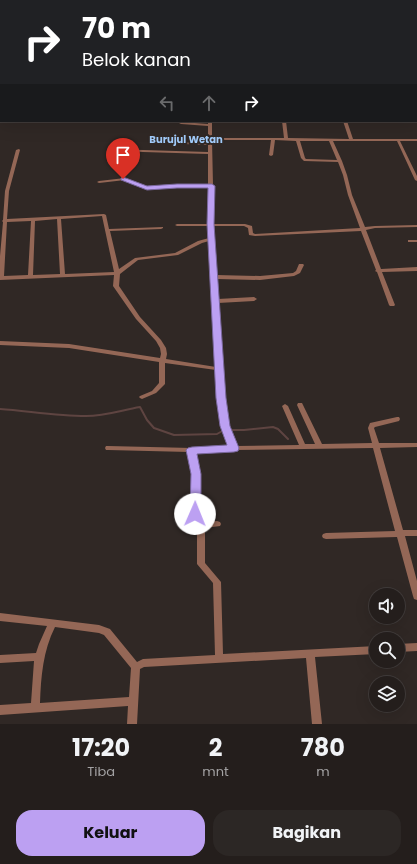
<!DOCTYPE html>
<html lang="id">
<head>
<meta charset="utf-8">
<style>
	body { margin:0; font-family:Poppins,sans-serif; background:#2c2725; color:#f1f3f6; height:100vh; display:flex; flex-direction:column; font-size:15px; white-space:nowrap }
	* { box-sizing:border-box; margin:0 }
	p { font-size:13px; color:#a3a2a3 }
	.icon { flex:none; width:22px; height:22px; fill:none; stroke:currentColor; stroke-width:2; stroke-linecap:round; stroke-linejoin:round }
	.map { position:relative; height:724px; overflow:hidden }
	.sheet { display:flex; flex-direction:column; background:#241e1c; flex:1 }
	.sheet>* { flex:none }
	.guide { position:absolute; left:0px; top:0px; width:417px; height:122px; box-shadow:0 4px 16px #0002,0 0 0 1px #413c3b; background:#202124; color:#fff; overflow:hidden }
	.fabs { position:absolute; left:369px; top:588px; display:grid; gap:8px }
	.fabs a { display:grid; place-items:center; width:36px; height:36px; border-radius:50%; background:#241e1c; box-shadow:0 4px 16px #0002,0 0 0 1px #413c3b; font-size:20px }
	.pin { position:absolute; display:grid; place-items:center; width:34px; height:34px; color:#fff; margin:-41px -17px; border-radius:50% 50% 50% 0; rotate:-45deg; box-shadow:0 0 4px #0007 }
	.pin .icon { rotate:45deg }
	.me { position:absolute; width:44px; margin:-22px; rotate:1deg; stroke-linejoin:round; filter:drop-shadow(0 0 3px #0008) }
	.turn { display:flex; align-items:center; gap:14px; height:84px; padding:0 16px; font-size:18px }
	.turn .icon { width:52px; height:52px; stroke-width:2.5 }
	.turn b { display:block; font-size:28px; line-height:34px }
	.lanes { display:flex; align-items:center; height:38px; padding:0 16px; background:#0003; justify-content:center; gap:20px; direction:ltr }
	.lanes .off { opacity:.35 }
	.eta { display:flex; justify-content:space-evenly; align-items:center; height:68px; text-align:center }
	.eta b { font-size:24px; font-weight:700; line-height:28px }
	.primary-button { display:flex; gap:8px; margin-top:auto; padding:8px 16px }
	.primary-button a { flex:1; height:46px; border-radius:16px; background:#bca0f2; color:#111; font-size:16px; font-weight:700; line-height:46px; text-align:center }
	.primary-button a+a { background:#2c2725; color:#f1f3f6 }
	.map>svg:first-child { display:block }
	.lines { fill:none; stroke-linecap:round; stroke-linejoin:round }
	.stream { stroke:#5e4441; stroke-width:2 }
	.street { fill:#946756; fill-rule:evenodd }
	.highway { fill:#fdcfbe; fill-rule:evenodd }
	.route { fill:#bca0f2; stroke:#7a689d }
	.labels { text-anchor:middle; dominant-baseline:central; stroke-width:4; stroke-linejoin:round; paint-order:stroke }
	.far-quarter-label { font-size:10px; font-weight:bold; fill:#a1cbfa; stroke:#302825 }
</style>
</head>
<body>
<div class="map">
<svg width="417" height="724" viewBox="0 0 417 724">
	<rect width="100%" height="100%" fill="#302825"/>
	<g class="lines">
		<path class="stream" d="M 0,409 C 28,411 57,416 86,416 C 105,416 122,410 140,407 L 147,420 L 154,428 L 174,435 L 217,434 L 224,430 L 244,430 L 273,427 L 278,429 L 288,439"/>
		<path class="street" d="M 174,0 L 176,0 L 176,1 L 174,1 Z
			M 204,0 L 206,0 L 206,1 L 204,1 Z
			M 305,0 L 307,0 L 307,1 L 305,1 Z
			M 311,0 L 313,0 L 314,1 L 312,1 Z
			M 388,0 L 411,0 L 387,1 Z
			M 416,1 L 417,1 L 417,3 L 416,3 Z
			M 416,44 L 417,44 L 417,46 L 416,46 Z
			M 416,63 L 417,63 L 417,65 L 416,65 Z
			M 416,72 L 417,72 L 417,74 L 416,74 Z
			M 416,99 L 417,99 L 417,101 L 416,101 Z
			M 0,111 L 1,111 L 1,113 L 0,113 Z
			M 208,121 L 212,121 L 212,138 L 284,138 L 282,121 L 286,121 L 288,138 L 349,139 L 343,121 L 347,121 L 353,139 L 417,139 L 417,141 L 400,141 L 417,176 L 417,181 L 415,180 L 397,141 L 333,141 L 342,161 L 347,175 L 352,195 L 365,227 L 375,226 L 417,225 L 417,227 L 375,228 L 366,230 L 381,269 L 417,267 L 417,271 L 382,272 L 395,305 L 394,306 L 390,306 L 389,305 L 377,272 L 375,271 L 376,270 L 361,231 L 255,236 L 249,235 L 248,228 L 244,226 L 213,226 L 214,237 L 215,238 L 214,239 L 216,275 L 260,276 L 293,273 L 296,271 L 299,264 L 303,264 L 304,265 L 300,273 L 294,276 L 260,280 L 217,279 L 218,299 L 254,297 L 257,299 L 254,301 L 218,303 L 222,369 L 228,426 L 236,446 L 299,445 L 282,406 L 285,404 L 288,406 L 305,444 L 315,444 L 297,405 L 298,403 L 302,403 L 303,405 L 322,444 L 372,443 L 368,428 L 370,423 L 397,417 L 399,417 L 400,419 L 399,421 L 375,427 L 374,428 L 379,443 L 417,443 L 417,447 L 380,448 L 403,530 L 417,530 L 417,536 L 405,536 L 417,581 L 417,600 L 414,599 L 413,596 L 397,537 L 326,539 L 323,538 L 322,536 L 323,534 L 326,533 L 395,531 L 373,448 L 234,450 L 196,452 L 200,474 L 199,513 L 198,515 L 195,516 L 192,515 L 191,513 L 192,474 L 189,452 L 108,450 L 106,450 L 105,448 L 106,446 L 108,446 L 192,448 L 230,446 L 222,426 L 216,370 L 165,363 L 165,384 L 156,393 L 142,399 L 140,398 L 139,397 L 140,396 L 152,391 L 159,383 L 159,362 L 69,348 L 0,345 L 0,341 L 69,344 L 160,358 L 161,354 L 160,348 L 156,341 L 136,319 L 113,286 L 114,275 L 0,280 L 0,256 L 3,222 L 2,221 L 3,220 L 5,191 L 16,150 L 19,149 L 20,150 L 9,191 L 7,219 L 104,214 L 106,215 L 109,229 L 163,227 L 163,228 L 161,229 L 110,231 L 119,269 L 135,258 L 175,253 L 198,241 L 209,238 L 209,226 L 177,226 L 175,225 L 177,224 L 209,224 L 208,187 L 177,187 L 148,189 L 125,180 L 99,183 L 97,182 L 99,181 L 125,178 L 148,187 L 177,185 L 208,185 L 208,154 L 111,151 L 109,150 L 111,149 L 208,152 L 208,145 L 183,144 L 181,143 L 183,135 L 185,134 L 187,135 L 185,142 L 208,143 L 208,126 L 181,124 L 179,123 L 181,122 L 208,124 ZM 212,140 L 271,140 L 269,155 L 271,156 L 273,155 L 275,140 L 296,141 L 301,158 L 304,161 L 338,162 L 343,175 L 348,195 L 360,228 L 255,234 L 253,233 L 252,226 L 245,224 L 213,224 L 213,187 L 214,186 L 213,185 ZM 300,141 L 329,141 L 337,160 L 306,159 L 305,158 ZM 102,216 L 114,272 L 65,274 L 61,219 ZM 57,219 L 60,274 L 33,275 L 35,221 ZM 31,221 L 28,275 L 4,276 L 7,222 ZM 209,241 L 216,367 L 166,359 L 167,354 L 166,348 L 161,340 L 140,317 L 119,286 L 120,274 L 138,260 L 178,255 L 202,243 Z
			M 408,240 L 417,240 L 417,242 L 408,242 Z
			M 217,521 L 220,522 L 221,524 L 220,526 L 205,528 L 205,563 L 221,582 L 223,654 L 376,646 L 376,654 L 315,657 L 322,724 L 312,724 L 306,658 L 144,667 L 140,669 L 137,724 L 127,724 L 128,706 L 0,715 L 0,705 L 31,703 L 34,661 L 0,663 L 0,655 L 36,653 L 39,644 L 47,626 L 0,621 L 0,613 L 99,625 L 110,629 L 137,662 L 143,659 L 215,655 L 213,583 L 197,564 L 197,527 C 201,520 210,522 217,521 ZM 55,627 L 99,633 L 104,635 L 131,668 L 129,697 L 40,703 C 41,676 43,651 55,627 Z
			M 417,643 L 417,651 L 398,652 L 398,644 Z"/>
		<path class="highway" d="M 385,0 L 390,0 L 390,1 L 385,1 Z
			M 416,33 L 417,34 L 417,38 L 416,37 Z"/>
	</g>
	<path class="route" d="M 123,177 L 147,186 L 177,184 L 212,184 L 215,186 L 214,224 L 226,398 L 230,426 L 239,448 L 238,451 L 234,452 L 197,454 L 201,474 L 201,514 L 199,517 L 195,518 L 191,517 L 190,514 L 191,474 L 186,450 L 188,448 L 192,447 L 227,445 L 220,426 L 216,398 L 207,224 L 208,188 L 177,188 L 147,190 L 121,180 L 121,178 Z"/>
	<g class="labels">
		<g class="far-quarter-label">
			<text x="186" y="139">Burujul Wetan</text>
		</g>
	</g>
</svg>
<div class="fabs">
<a><svg class="icon" aria-label="sound" viewBox="0 0 24 24"><path d="M4 9h4l5-4v14l-5-4H4zM17 9q2 3 0 6"/></svg></a>
<a><svg class="icon" aria-label="search" viewBox="0 0 24 24"><circle cx="10" cy="10" r="6"/><path d="M15 15l6 6"/></svg></a>
<a><svg class="icon" aria-label="layers" viewBox="0 0 24 24"><path d="M12 4l9 5-9 5-9-5zM3 14l9 5 9-5"/></svg></a>
</div>
<div class="pin" style="left:123px;top:179px;background:#d93025"><svg class="icon" aria-label="arrive" viewBox="0 0 24 24"><path d="M6 21V4h12l-3 4 3 4H6"/></svg></div>
<svg class="me" style="left:195px;top:514px" viewBox="-20 -20 40 40"><circle r="19" fill="#fff"/><path d="M0-13L10 11 0 6-10 11z" fill="#bca0f2"/></svg>
<div class="guide">
<div class="turn"><svg class="icon" aria-label="right" viewBox="0 0 24 24"><path d="M7 20v-9h11M14 6l5 5-5 5"/></svg><div><b>70 m</b>Belok kanan</div></div>
<div class="lanes"><svg class="icon off" aria-label="left" viewBox="0 0 24 24"><path d="M17 20v-9H6M10 6l-5 5 5 5"/></svg><svg class="icon off" aria-label="ahead" viewBox="0 0 24 24"><path d="M12 20V5M6 11l6-6 6 6"/></svg><svg class="icon" aria-label="right" viewBox="0 0 24 24"><path d="M7 20v-9h11M14 6l5 5-5 5"/></svg></div>
</div>
</div>
<section class="sheet">
<div class="eta">
<div><b>17:20</b><p>Tiba</p></div>
<div><b>2</b><p>mnt</p></div>
<div><b>780</b><p>m</p></div>
</div>
<div class="primary-button"><a>Keluar</a><a>Bagikan</a></div>
</section>
</body>
</html>
